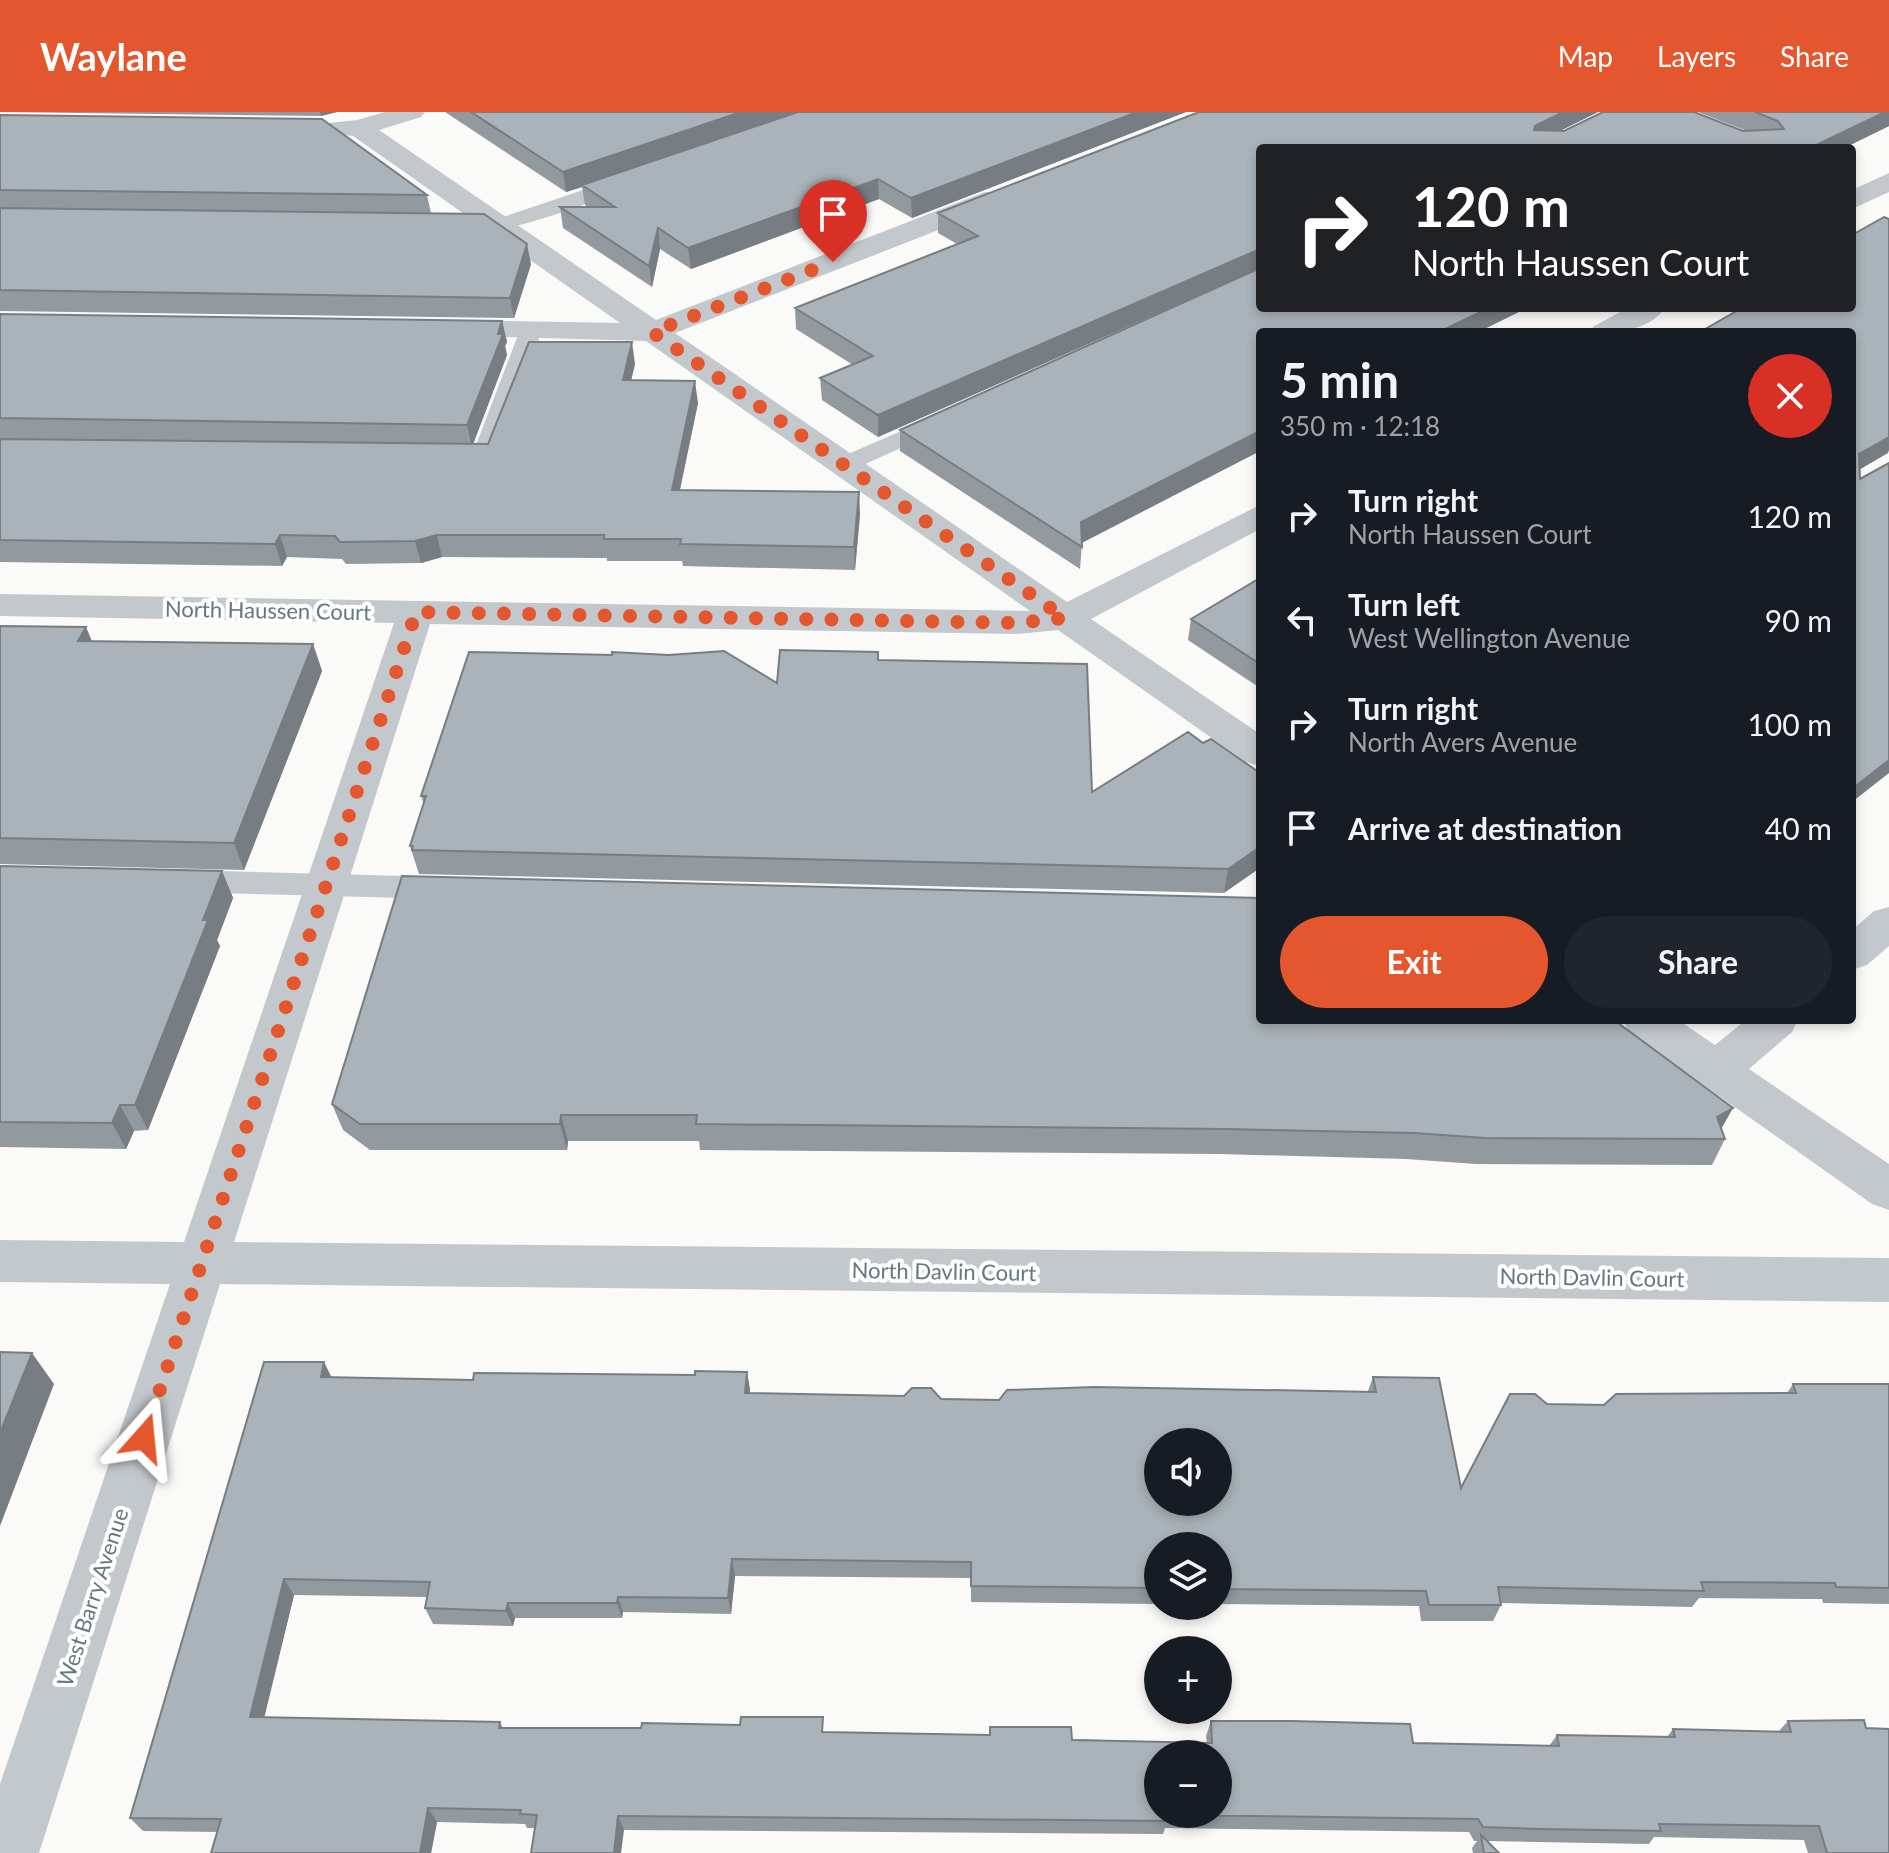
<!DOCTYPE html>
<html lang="en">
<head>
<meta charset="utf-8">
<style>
	body { margin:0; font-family:Lato,sans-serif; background:#20242c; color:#f1f3f6; height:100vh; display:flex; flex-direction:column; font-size:30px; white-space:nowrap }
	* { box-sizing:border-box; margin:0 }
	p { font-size:26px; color:#9ea1a6 }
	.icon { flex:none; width:44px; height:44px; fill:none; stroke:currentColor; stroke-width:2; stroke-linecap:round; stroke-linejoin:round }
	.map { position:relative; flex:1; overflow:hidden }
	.panel { position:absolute; left:1256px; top:216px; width:600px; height:696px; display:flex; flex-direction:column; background:#171b24; border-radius:8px; box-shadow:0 4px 12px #0003 }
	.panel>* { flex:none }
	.top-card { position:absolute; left:1256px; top:32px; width:600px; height:168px; border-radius:8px; box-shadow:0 4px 12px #0003; background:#202124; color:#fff; overflow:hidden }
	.controls { position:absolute; left:1144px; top:1316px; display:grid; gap:16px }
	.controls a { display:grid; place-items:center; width:88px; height:88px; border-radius:50%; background:#171b24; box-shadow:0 4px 12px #0003; font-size:40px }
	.pin { position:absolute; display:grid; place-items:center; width:68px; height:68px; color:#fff; margin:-82px -34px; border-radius:50% 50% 50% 0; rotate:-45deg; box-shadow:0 0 8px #0007 }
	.pin .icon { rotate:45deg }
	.me { position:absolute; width:88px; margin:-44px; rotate:18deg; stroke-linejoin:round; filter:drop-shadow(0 0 6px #0008) }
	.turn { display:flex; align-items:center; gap:28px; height:168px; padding:0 24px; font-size:36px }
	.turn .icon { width:104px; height:104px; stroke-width:2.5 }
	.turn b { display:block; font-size:56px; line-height:68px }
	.round { display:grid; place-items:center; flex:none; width:84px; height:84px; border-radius:42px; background:#20242c }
	.head { display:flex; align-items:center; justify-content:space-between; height:136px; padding:0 24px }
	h1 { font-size:48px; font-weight:700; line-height:60px }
	.primary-button { display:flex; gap:16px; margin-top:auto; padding:16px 24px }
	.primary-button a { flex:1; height:92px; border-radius:48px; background:#e4572e; color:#fff; font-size:32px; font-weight:700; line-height:92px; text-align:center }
	.primary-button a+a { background:#20242c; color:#f1f3f6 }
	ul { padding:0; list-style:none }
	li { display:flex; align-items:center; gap:24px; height:104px; padding:0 24px }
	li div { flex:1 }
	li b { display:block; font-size:30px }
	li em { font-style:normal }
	header { display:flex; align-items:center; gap:48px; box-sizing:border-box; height:112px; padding:0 40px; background:#e4572e; color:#fff }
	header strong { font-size:38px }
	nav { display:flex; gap:44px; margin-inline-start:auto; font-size:28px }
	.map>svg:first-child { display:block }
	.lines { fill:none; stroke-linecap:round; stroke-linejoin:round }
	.service { fill:#c3c8cc; fill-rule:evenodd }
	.minor { fill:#c3c8cc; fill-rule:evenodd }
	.wall { fill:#929a9f }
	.shaded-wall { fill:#777d82 }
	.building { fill:#aab3b9; stroke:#777d82; stroke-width:2; fill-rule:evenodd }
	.route { stroke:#e4572e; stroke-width:14; stroke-dasharray:0 25.2 }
	.labels { text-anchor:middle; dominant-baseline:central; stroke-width:8; stroke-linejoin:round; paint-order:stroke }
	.street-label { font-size:22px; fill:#657683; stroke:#fff }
</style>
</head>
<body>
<header>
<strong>Waylane</strong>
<nav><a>Map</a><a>Layers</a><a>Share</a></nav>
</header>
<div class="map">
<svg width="1889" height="1741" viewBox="0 0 1889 1741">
	<rect width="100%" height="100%" fill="#fafaf8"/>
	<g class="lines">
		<path class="service" d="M 628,63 L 638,69 L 635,73 C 605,84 478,138 457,113 L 468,107 L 497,107 Z
			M 531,211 L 542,218 L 497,346 L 493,351 L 475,351 L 471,346 L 520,218 Z
			M 943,301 L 955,308 L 952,313 L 852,358 L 843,361 L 830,353 L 834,348 Z
			M 180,758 L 443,765 L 454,768 L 459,776 L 454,784 L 443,787 L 180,780 L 169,777 L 164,769 L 169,761 Z"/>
		<path class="minor" d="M 385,0 L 425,0 L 421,5 L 379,18 L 656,208 L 985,80 L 1005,80 L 1008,86 L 1005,92 L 675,221 L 1067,490 L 1260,393 L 1260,417 L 1091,507 L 1260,622 L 1260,654 L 1246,650 L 1058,518 L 1017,522 L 430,512 L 234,1130 L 1889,1146 L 1889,1190 L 220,1172 L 39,1741 L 0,1741 L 0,1672 L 170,1172 L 0,1170 L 0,1128 L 184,1130 L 394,511 L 0,504 L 0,482 L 1030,499 L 646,229 L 434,223 L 430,217 L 434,211 L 445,208 L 620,211 L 353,24 L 329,21 L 325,16 L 329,11 L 357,8 Z
			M 1889,61 L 1889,80 L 1852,97 L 1852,78 Z
			M 1628,196 L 1665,196 C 1648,220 1616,220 1590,220 L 1594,214 Z
			M 1889,795 L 1889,834 L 1867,853 L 1852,858 L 1852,818 L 1874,799 Z
			M 1623,908 L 1678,908 L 1715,933 L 1746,908 L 1798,908 L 1792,920 L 1749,957 L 1889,1052 L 1889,1098 L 1872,1092 L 1629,920 Z"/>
	</g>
	<path class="wall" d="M 0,0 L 337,0 L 321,4 Z
		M 445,0 L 1186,0 L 912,106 L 879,87 L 691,157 L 660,137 L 652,175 L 563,116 L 560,95 L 588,95 L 585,93 L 582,75 L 566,80 Z
		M 1199,0 L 1598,0 L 1560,19 L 1564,19 L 1603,0 L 1694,0 L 1743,19 L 1747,19 L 1698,0 L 1889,0 L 1889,14 L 1844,36 L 1260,36 L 1260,196 L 1527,196 L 1478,220 L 1260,220 L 1260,339 L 1082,431 L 1080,457 L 900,339 L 900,318 L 1205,180 L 878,325 L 822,288 L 820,266 L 853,253 L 796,217 L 795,196 L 957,132 L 938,121 L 938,101 Z
		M 0,3 L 427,83 L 431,101 L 531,152 L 514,206 L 0,199 Z
		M 0,202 L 502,209 L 507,230 L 505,234 L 507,243 L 473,332 L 488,332 L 635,252 L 631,268 L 698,291 L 680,378 L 860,402 L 855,458 L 683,454 L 682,449 L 607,449 L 607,446 L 442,445 L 421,451 L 346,452 L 342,447 L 287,445 L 282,454 L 0,450 Z
		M 1260,466 L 1260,576 L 1188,528 L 1191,507 Z
		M 0,514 L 92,529 L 313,532 L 322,559 L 244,758 L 0,752 Z
		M 878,540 L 879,548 L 1092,680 L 1203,631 L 1260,661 L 1224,781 L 419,762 L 410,734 L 424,692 L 421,684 Z
		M 0,754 L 222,759 L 233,786 L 217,828 L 220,834 L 148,1018 L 134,1019 L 126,1037 L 0,1035 Z
		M 1260,908 L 1722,1017 L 1725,1027 L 1712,1053 L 1476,1052 L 1406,1047 L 1220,1042 L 700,1038 L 699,1029 L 568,1029 L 567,1038 L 370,1038 L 343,1018 L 332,992 Z
		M 332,1265 L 750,1277 L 750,1281 L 999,1288 L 1368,1279 L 1373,1265 L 1461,1376 L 1547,1292 L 1604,1293 L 1787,1281 L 1793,1272 L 1889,1272 L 1889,1492 L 1823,1491 L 1822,1487 L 1699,1486 L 1692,1495 L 1501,1491 L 1501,1493 L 1493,1509 L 1421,1509 L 1419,1494 L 1218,1492 L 1218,1434 L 1158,1434 L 1158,1492 L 971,1490 L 971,1466 L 735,1464 L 731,1502 L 623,1500 L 622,1506 L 515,1506 L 513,1514 L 433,1512 L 425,1496 L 427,1485 L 294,1483 L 264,1605 L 500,1610 L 503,1616 L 825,1620 L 1207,1631 L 1206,1624 L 1211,1609 L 1413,1631 L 1549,1634 L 1557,1623 L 1667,1625 L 1673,1617 L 1778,1620 L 1788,1609 L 1889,1741 L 1808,1741 L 1804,1728 L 1654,1725 L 1649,1732 L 1487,1729 L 1499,1741 L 1473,1741 L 1472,1736 L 1477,1729 L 1474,1729 L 1469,1720 L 1165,1716 L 1163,1722 L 624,1718 L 527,1716 L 525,1712 L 437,1710 L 431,1741 L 211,1741 L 217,1720 L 143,1719 L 130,1706 Z"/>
	<path class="shaded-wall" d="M 320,0 L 337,0 L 321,4 Z
		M 741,0 L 800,0 L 582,73 L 582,75 L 566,80 L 563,60 Z
		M 1137,0 L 1186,0 L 912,106 L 911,86 Z
		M 1563,0 L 1598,0 L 1531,33 L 1535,14 Z
		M 1885,0 L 1889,0 L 1889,14 L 1844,36 L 1810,36 Z
		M 878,67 L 879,87 L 691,157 L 688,136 Z
		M 658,116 L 660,137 L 652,175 L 649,154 Z
		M 527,132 L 531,152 L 514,206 L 510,186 Z
		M 1260,137 L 1260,156 L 878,325 L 878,303 Z
		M 1489,196 L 1527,196 L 1478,220 L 1439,220 Z
		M 502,209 L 507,230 L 505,234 L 507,243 L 472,335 L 467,313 Z
		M 632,230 L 635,252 L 626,290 L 623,268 Z
		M 695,269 L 698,291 L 675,400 L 672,378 Z
		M 1260,319 L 1260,339 L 1079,432 L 1081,410 Z
		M 1889,325 L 1889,338 L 1888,341 L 1852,362 L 1859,342 Z
		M 859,380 L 860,402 L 855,458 L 854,435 Z
		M 280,423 L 287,445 L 282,454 L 275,432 Z
		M 437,423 L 442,445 L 421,451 L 415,429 Z
		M 86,515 L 97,541 L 78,529 Z
		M 313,532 L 322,559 L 244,758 L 234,731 Z
		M 1889,648 L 1889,661 L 1852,690 L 1852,677 Z
		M 1260,735 L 1260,756 L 1224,781 L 1228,757 Z
		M 222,759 L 233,786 L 217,828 L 220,834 L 148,1018 L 135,993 Z
		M 120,993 L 134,1019 L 126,1037 L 112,1011 Z
		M 1733,996 L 1719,1021 L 1717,1005 Z
		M 561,1003 L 568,1029 L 567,1038 L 560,1012 Z
		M 32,1241 L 54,1272 L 0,1414 L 0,1321 Z
		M 324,1250 L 333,1268 L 321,1265 Z
		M 747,1260 L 750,1277 L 748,1298 L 745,1281 Z
		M 732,1447 L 735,1464 L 731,1502 L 728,1486 Z
		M 284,1467 L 294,1483 L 261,1619 L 250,1605 Z
		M 618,1485 L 623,1500 L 622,1506 L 617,1491 Z
		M 508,1491 L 515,1506 L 513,1514 L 506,1499 Z
		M 428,1696 L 437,1710 L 431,1741 L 420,1741 Z
		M 618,1704 L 624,1718 L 621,1741 L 614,1741 Z"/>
	<path class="building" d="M 471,0 L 741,0 L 563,60 Z
		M 798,0 L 1137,0 L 911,86 L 878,67 L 688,136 L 658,116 L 649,154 L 560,95 L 615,95 L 582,73 Z
		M 1199,0 L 1563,0 L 1535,14 L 1534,18 L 1564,19 L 1603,0 L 1694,0 L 1743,19 L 1784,17 L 1778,9 L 1755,0 L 1885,0 L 1810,36 L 1260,36 L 1260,137 L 878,303 L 820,266 L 873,244 L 795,196 L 978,124 L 938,101 Z
		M 0,3 L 322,7 L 427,83 L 0,78 Z
		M 0,96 L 484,102 L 527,132 L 510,186 L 0,178 Z
		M 1884,105 L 1889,107 L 1889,325 L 1859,342 L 1860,367 L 1889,351 L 1889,648 L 1852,677 L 1852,220 L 1700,220 L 1742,196 L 1852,196 L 1852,123 Z
		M 1260,156 L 1260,196 L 1489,196 L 1439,220 L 1260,220 L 1260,319 L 1081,410 L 1082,435 L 900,318 Z
		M 0,202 L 502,209 L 498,222 L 503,222 L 467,313 L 0,306 Z
		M 529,230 L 632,230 L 623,268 L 695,269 L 672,378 L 859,380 L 854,435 L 680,432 L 681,427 L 604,427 L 604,423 L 437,423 L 415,429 L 340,430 L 335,424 L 280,423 L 275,432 L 0,428 L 0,327 L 488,332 Z
		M 1260,466 L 1260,552 L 1191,507 Z
		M 0,514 L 86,515 L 78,529 L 313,532 L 234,731 L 0,726 Z
		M 780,538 L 878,540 L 878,548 L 1087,552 L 1092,680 L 1188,620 L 1203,631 L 1211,627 L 1260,661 L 1260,735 L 1228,757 L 412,738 L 413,734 L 410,734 L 426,684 L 421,684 L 469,540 L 612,543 L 612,540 L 669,543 L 724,539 L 777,571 Z
		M 0,754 L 222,759 L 203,808 L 208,808 L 135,993 L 120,993 L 112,1011 L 0,1010 Z
		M 402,764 L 1260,786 L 1260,908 L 1614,908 L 1733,996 L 1717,1005 L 1725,1027 L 1485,1026 L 1414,1021 L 1225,1017 L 696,1012 L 697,1003 L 561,1003 L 560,1012 L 360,1012 L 332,992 Z
		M 0,1240 L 32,1241 L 0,1321 Z
		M 264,1250 L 324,1250 L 321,1265 L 473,1268 L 474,1261 L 695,1263 L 695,1259 L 747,1260 L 745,1281 L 904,1284 L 912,1276 L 931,1276 L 941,1287 L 999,1288 L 1007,1278 L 1095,1275 L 1376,1280 L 1373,1265 L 1439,1266 L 1461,1376 L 1510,1282 L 1535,1282 L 1547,1292 L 1604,1293 L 1616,1282 L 1796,1281 L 1793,1272 L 1889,1272 L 1889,1476 L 1836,1475 L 1835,1471 L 1701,1470 L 1704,1479 L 1498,1475 L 1501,1493 L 1429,1493 L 1426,1479 L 1218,1477 L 1218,1434 L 1158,1434 L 1158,1476 L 971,1474 L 971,1450 L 732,1447 L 728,1486 L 618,1485 L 617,1491 L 508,1491 L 506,1499 L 425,1496 L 430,1470 L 284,1467 L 250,1605 L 500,1610 L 499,1616 L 641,1616 L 642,1611 L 740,1613 L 741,1605 L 823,1605 L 822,1620 L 990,1623 L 990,1615 L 1071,1615 L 1072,1628 L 1212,1631 L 1211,1609 L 1291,1609 L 1410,1612 L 1413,1631 L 1559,1634 L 1557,1623 L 1675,1625 L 1673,1617 L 1791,1620 L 1788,1609 L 1864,1608 L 1866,1616 L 1889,1617 L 1889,1741 L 1827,1741 L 1819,1714 L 1659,1712 L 1661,1719 L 1541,1717 L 1483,1715 L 1478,1707 L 1167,1703 L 1167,1709 L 618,1704 L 614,1741 L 531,1741 L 537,1703 L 520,1702 L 521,1698 L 428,1696 L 420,1741 L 211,1741 L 221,1707 L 130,1706 ZM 1158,1330 L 1218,1330 L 1218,1390 L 1158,1390 ZM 1158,1642 L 1218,1642 L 1218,1702 L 1158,1702 Z
		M 1481,1723 L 1499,1741 L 1484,1741 Z"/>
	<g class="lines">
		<path class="route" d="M 144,1326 L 416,500 L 1017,511 L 1065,506 L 652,220 L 833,150"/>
	</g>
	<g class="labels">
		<g class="street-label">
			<text transform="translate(268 498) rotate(1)">North Haussen Court</text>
			<text transform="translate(944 1159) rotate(1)">North Davlin Court</text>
			<text transform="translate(1592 1165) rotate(1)">North Davlin Court</text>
			<text transform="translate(92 1485) rotate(-72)">West Barry Avenue</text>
		</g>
	</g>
</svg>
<div class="controls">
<a><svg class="icon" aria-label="sound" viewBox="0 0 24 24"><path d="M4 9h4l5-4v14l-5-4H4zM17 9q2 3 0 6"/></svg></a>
<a><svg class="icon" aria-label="layers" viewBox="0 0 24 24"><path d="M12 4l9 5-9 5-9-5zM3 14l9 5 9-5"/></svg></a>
<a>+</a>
<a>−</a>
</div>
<div class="pin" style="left:833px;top:150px;background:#d93025"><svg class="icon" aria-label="arrive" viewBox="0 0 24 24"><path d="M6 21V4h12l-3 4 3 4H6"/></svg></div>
<svg class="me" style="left:144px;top:1326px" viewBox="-20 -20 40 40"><path d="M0-17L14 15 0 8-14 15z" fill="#e4572e" stroke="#fff" stroke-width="4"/></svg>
<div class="top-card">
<div class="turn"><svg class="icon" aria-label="right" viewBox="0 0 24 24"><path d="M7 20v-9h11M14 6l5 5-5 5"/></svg><div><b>120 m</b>North Haussen Court</div></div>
</div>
<section class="panel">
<div class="head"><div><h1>5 min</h1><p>350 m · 12:18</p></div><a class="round" style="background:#d93025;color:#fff"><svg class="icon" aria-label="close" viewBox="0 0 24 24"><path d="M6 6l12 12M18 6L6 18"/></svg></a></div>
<ul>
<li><svg class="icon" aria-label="right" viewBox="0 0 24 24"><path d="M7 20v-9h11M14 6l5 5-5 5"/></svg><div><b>Turn right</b><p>North Haussen Court</p></div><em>120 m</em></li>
<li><svg class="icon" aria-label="left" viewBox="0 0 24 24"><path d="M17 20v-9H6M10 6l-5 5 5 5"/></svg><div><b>Turn left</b><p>West Wellington Avenue</p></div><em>90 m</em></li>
<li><svg class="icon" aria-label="right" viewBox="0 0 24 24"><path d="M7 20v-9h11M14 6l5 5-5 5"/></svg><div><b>Turn right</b><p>North Avers Avenue</p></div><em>100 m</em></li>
<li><svg class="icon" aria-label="arrive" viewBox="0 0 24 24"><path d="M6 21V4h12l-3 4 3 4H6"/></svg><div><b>Arrive at destination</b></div><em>40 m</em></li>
</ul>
<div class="primary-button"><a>Exit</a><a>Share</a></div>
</section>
</div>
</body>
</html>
